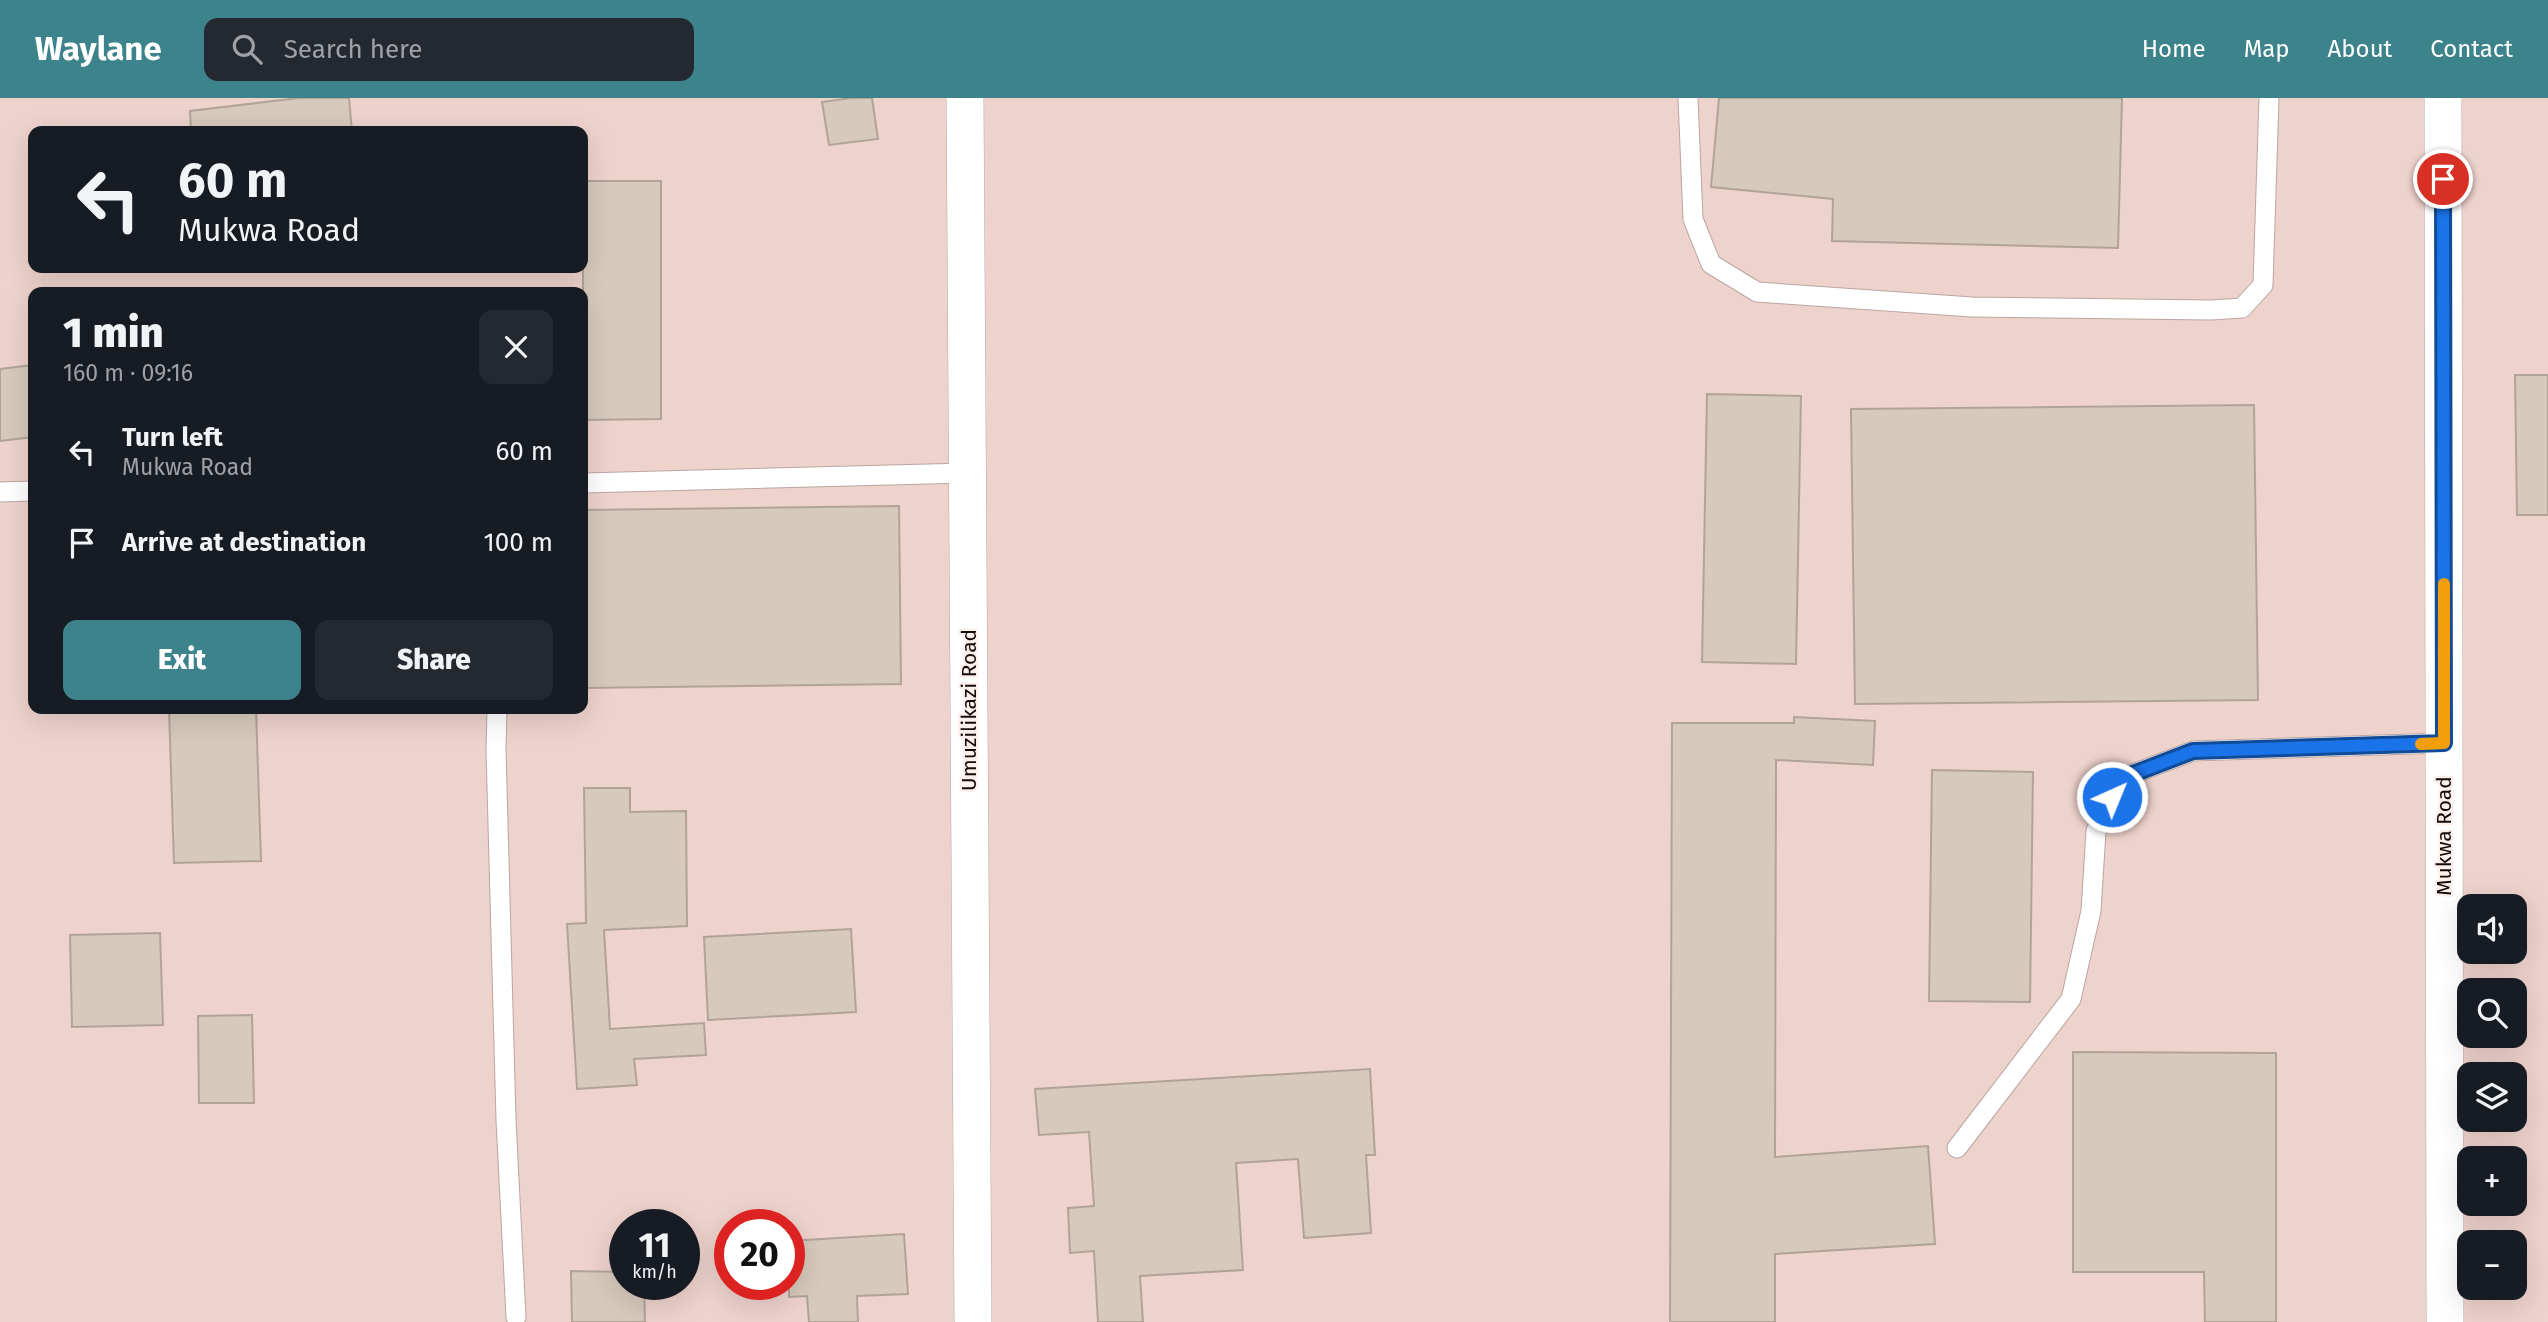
<!DOCTYPE html>
<html lang="en">
<head>
<meta charset="utf-8">
<style>
	body { margin:0; font-family:"Fira Sans",sans-serif; background:#242831; color:#f1f3f6; height:100vh; display:flex; flex-direction:column; font-size:26px; white-space:nowrap }
	* { box-sizing:border-box; margin:0 }
	p { font-size:23px; color:#9ea1a6 }
	.icon { flex:none; width:38px; height:38px; fill:none; stroke:currentColor; stroke-width:2; stroke-linecap:round; stroke-linejoin:round }
	.map { position:relative; flex:1; overflow:hidden }
	.details { position:absolute; left:28px; top:189px; width:560px; height:427px; display:flex; flex-direction:column; background:#171b24; border-radius:14px; box-shadow:0 7px 28px #0002 }
	.details>* { flex:none }
	.guide { position:absolute; left:28px; top:28px; width:560px; height:147px; border-radius:14px; box-shadow:0 7px 28px #0002; background:#171b24; color:#f1f3f6; overflow:hidden }
	.controls { position:absolute; left:2457px; top:796px; display:grid; gap:14px }
	.controls a { display:grid; place-items:center; width:70px; height:70px; border-radius:14px; background:#171b24; box-shadow:0 7px 28px #0002; font-size:35px }
	.speed { position:absolute; left:609px; top:1111px; display:flex; gap:14px; font-size:35px; font-weight:700; text-align:center }
	.speed>* { display:grid; place-content:center; width:91px; height:91px; border-radius:50%; background:#171b24; box-shadow:0 7px 28px #0002; line-height:1 }
	.speed small { font-size:18px; font-weight:400 }
	.speed .limit { border:10px solid #d22; background:#fff; color:#111 }
	.pin { position:absolute; display:grid; place-items:center; width:60px; height:60px; color:#fff; margin:-30px; border:4px solid #fff; border-radius:50%; box-shadow:0 2px 7px #0007 }
	.me { position:absolute; width:77px; margin:-38px; rotate:44deg; stroke-linejoin:round; filter:drop-shadow(0 0 5px #0008) }
	.turn { display:flex; align-items:center; gap:24px; height:147px; padding:0 35px; font-size:32px }
	.turn .icon { width:91px; height:91px; stroke-width:2.5 }
	.turn b { display:block; font-size:49px; line-height:60px }
	.round { display:grid; place-items:center; flex:none; width:74px; height:74px; border-radius:14px; background:#242831 }
	.summary { display:flex; align-items:center; justify-content:space-between; height:119px; padding:0 35px }
	h1 { font-size:42px; font-weight:800; line-height:52px }
	.primary-button { display:flex; gap:14px; margin-top:auto; padding:14px 35px }
	.primary-button a { flex:1; height:80px; border-radius:14px; background:#3c838b; color:#fff; font-size:28px; font-weight:800; line-height:80px; text-align:center }
	.primary-button a+a { background:#242831; color:#f1f3f6 }
	ul { padding:0; list-style:none }
	li { display:flex; align-items:center; gap:21px; height:91px; padding:0 35px }
	li div { flex:1 }
	li b { display:block; font-size:26px }
	li em { font-style:normal }
	header { display:flex; align-items:center; gap:42px; box-sizing:border-box; height:98px; padding:0 35px; background:#3c838b; color:#fff }
	header strong { font-size:33px }
	nav { display:flex; gap:38px; margin-inline-start:auto; font-size:24px }
	.search { width:490px; height:63px; background:#242831; display:flex; align-items:center; gap:18px; box-sizing:border-box; padding:0 24px; border-radius:14px; color:#9ea1a6; font-size:26px }
	.map>svg:first-child { display:block }
	.built { fill:#eed2cc; fill-rule:evenodd }
	.building { fill:#d7c9bc; stroke:#b1a497; stroke-width:2 }
	.lines { fill:none; stroke-linecap:round; stroke-linejoin:round }
	.lane-casing { stroke:#baa6a2; stroke-width:21 }
	.street-casing { stroke:#baa6a2; stroke-width:38 }
	.lane { stroke:#fff; stroke-width:19 }
	.street { stroke:#fff; stroke-width:37 }
	.route-casing { stroke:#114b97; stroke-width:18 }
	.route { stroke:#1a73e8; stroke-width:12 }
	.slow { stroke:#f59e0b; stroke-width:12 }
	.labels { text-anchor:middle; dominant-baseline:central; stroke-width:5; stroke-linejoin:round; paint-order:stroke }
	.street-label { font-size:21px; fill:#110a09; stroke:#fcefec }
</style>
</head>
<body>
<header>
<strong>Waylane</strong>
<div class="search"><svg class="icon" aria-label="search" viewBox="0 0 24 24"><circle cx="10" cy="10" r="6"/><path d="M15 15l6 6"/></svg>Search here</div>
<nav><a>Home</a><a>Map</a><a>About</a><a>Contact</a></nav>
</header>
<div class="map">
<svg width="2548" height="1224" viewBox="0 0 2548 1224">
	<rect width="100%" height="100%" fill="#f5e0db"/>
	<path class="built" d="M 0,0 L 2548,0 L 2548,1224 L 0,1224 ZM 33,33 L 583,33 L 583,170 L 33,170 ZM 33,194 L 583,194 L 583,611 L 33,611 ZM 2469,808 L 2515,808 L 2515,854 L 2469,854 ZM 2469,892 L 2515,892 L 2515,938 L 2469,938 ZM 2469,976 L 2515,976 L 2515,1022 L 2469,1022 ZM 2469,1060 L 2515,1060 L 2515,1106 L 2469,1106 ZM 625,1127 L 684,1127 L 684,1186 L 625,1186 ZM 730,1127 L 789,1127 L 789,1186 L 730,1186 ZM 2469,1144 L 2515,1144 L 2515,1190 L 2469,1190 Z"/>
	<path class="building" d="M 299,0 L 349,0 L 352,33 L 191,33 L 190,13 Z
		M 851,0 L 872,0 L 878,41 L 829,47 L 822,4 Z
		M 1719,0 L 2122,0 L 2118,150 L 1832,143 L 1833,101 L 1711,89 Z
		M 583,83 L 661,83 L 661,321 L 583,322 Z
		M 33,267 L 33,339 L 0,343 L 0,271 Z
		M 2515,277 L 2548,277 L 2548,417 L 2517,417 Z
		M 1707,296 L 1801,298 L 1796,566 L 1702,564 Z
		M 2254,307 L 2258,602 L 1855,606 L 1851,311 Z
		M 899,408 L 901,586 L 583,590 L 583,412 Z
		M 169,611 L 256,611 L 261,763 L 174,765 Z
		M 1794,619 L 1875,623 L 1873,667 L 1776,662 L 1775,1059 L 1928,1048 L 1935,1146 L 1775,1156 L 1775,1224 L 1670,1224 L 1672,625 L 1794,625 Z
		M 1932,672 L 2033,674 L 2030,904 L 1929,903 Z
		M 584,690 L 630,690 L 630,714 L 686,713 L 687,828 L 604,832 L 610,931 L 704,925 L 706,957 L 634,961 L 637,987 L 577,991 L 567,826 L 586,825 Z
		M 851,831 L 856,914 L 708,922 L 704,839 Z
		M 160,835 L 163,927 L 72,929 L 70,837 Z
		M 252,917 L 254,1005 L 199,1005 L 198,918 Z
		M 2073,954 L 2276,955 L 2276,1224 L 2205,1224 L 2204,1174 L 2073,1174 Z
		M 1370,971 L 1375,1057 L 1366,1057 L 1371,1135 L 1304,1140 L 1298,1061 L 1236,1065 L 1243,1172 L 1140,1178 L 1143,1224 L 1098,1224 L 1094,1153 L 1070,1155 L 1068,1110 L 1094,1108 L 1089,1034 L 1039,1037 L 1035,991 Z
		M 904,1136 L 908,1196 L 857,1198 L 858,1224 L 809,1224 L 807,1198 L 789,1199 L 789,1143 Z
		M 571,1173 L 625,1174 L 625,1186 L 644,1186 L 645,1224 L 572,1224 Z"/>
	<g class="lines">
		<g class="lane-casing">
			<path id="lane" d="M 1688,0 L 1693,121 L 1711,166 L 1757,194 L 1972,209 L 2211,212 L 2242,210 L 2263,187 L 2269,0
				M 583,385 L 968,375
				M 0,394 L 33,393
				M 497,611 L 496,652 L 506,1022 L 516,1219
				M 1957,1050 L 2071,901 L 2091,813 L 2096,733 L 2120,681 L 2193,653 L 2444,645"/>
		</g>
		<g class="street-casing">
			<path id="street" d="M 965,0 L 973,1224
				M 2443,0 L 2445,1224"/>
		</g>
		<use href="#lane" class="lane"/>
		<use href="#street" class="street"/>
	</g>
	<g class="lines">
		<g class="route-casing">
			<path id="route" d="M 2112,699 L 2120,681 L 2193,653 L 2444,645 L 2443,81"/>
		</g>
		<use href="#route" class="route"/>
		<path class="slow" d="M 2421,646 L 2444,645 L 2444,486"/>
	</g>
	<g class="labels">
		<g class="street-label">
			<text transform="translate(969 612) rotate(-90)">Umuzilikazi Road</text>
			<text transform="translate(2444 738) rotate(-90)">Mukwa Road</text>
		</g>
	</g>
</svg>
<div class="controls">
<a><svg class="icon" aria-label="sound" viewBox="0 0 24 24"><path d="M4 9h4l5-4v14l-5-4H4zM17 9q2 3 0 6"/></svg></a>
<a><svg class="icon" aria-label="search" viewBox="0 0 24 24"><circle cx="10" cy="10" r="6"/><path d="M15 15l6 6"/></svg></a>
<a><svg class="icon" aria-label="layers" viewBox="0 0 24 24"><path d="M12 4l9 5-9 5-9-5zM3 14l9 5 9-5"/></svg></a>
<a>+</a>
<a>−</a>
</div>
<div class="speed"><div>11<small>km/h</small></div><div class="limit">20</div></div>
<div class="pin" style="left:2443px;top:81px;background:#d93025"><svg class="icon" aria-label="arrive" viewBox="0 0 24 24"><path d="M6 21V4h12l-3 4 3 4H6"/></svg></div>
<svg class="me" style="left:2112px;top:699px" viewBox="-20 -20 40 40"><circle r="17" fill="#1a73e8" stroke="#fff" stroke-width="3"/><path d="M0-11L8 9 0 5-8 9z" fill="#fff"/></svg>
<div class="guide">
<div class="turn"><svg class="icon" aria-label="left" viewBox="0 0 24 24"><path d="M17 20v-9H6M10 6l-5 5 5 5"/></svg><div><b>60 m</b>Mukwa Road</div></div>
</div>
<section class="details">
<div class="summary"><div><h1>1 min</h1><p>160 m · 09:16</p></div><a class="round"><svg class="icon" aria-label="close" viewBox="0 0 24 24"><path d="M6 6l12 12M18 6L6 18"/></svg></a></div>
<ul>
<li><svg class="icon" aria-label="left" viewBox="0 0 24 24"><path d="M17 20v-9H6M10 6l-5 5 5 5"/></svg><div><b>Turn left</b><p>Mukwa Road</p></div><em>60 m</em></li>
<li><svg class="icon" aria-label="arrive" viewBox="0 0 24 24"><path d="M6 21V4h12l-3 4 3 4H6"/></svg><div><b>Arrive at destination</b></div><em>100 m</em></li>
</ul>
<div class="primary-button"><a>Exit</a><a>Share</a></div>
</section>
</div>
</body>
</html>
